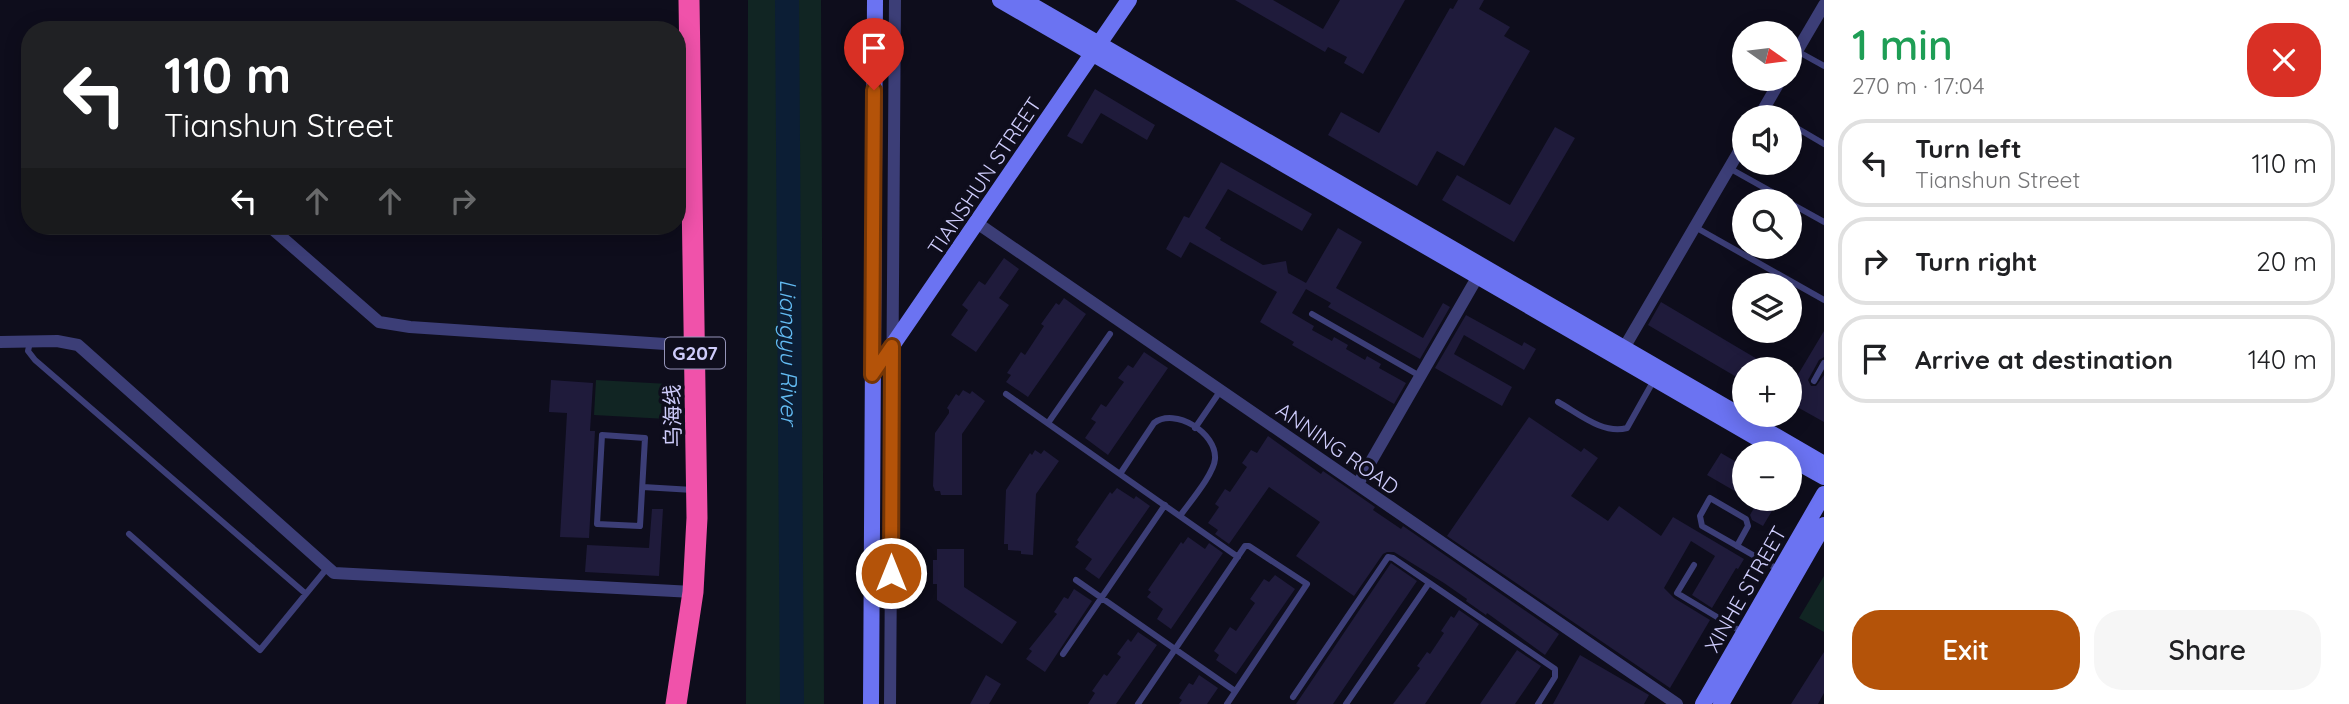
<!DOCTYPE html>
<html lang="en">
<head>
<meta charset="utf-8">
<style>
	body { margin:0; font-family:Quicksand,"Noto Sans SC",sans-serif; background:#f6f6f6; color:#202124; height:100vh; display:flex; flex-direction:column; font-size:26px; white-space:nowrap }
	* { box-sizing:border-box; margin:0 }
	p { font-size:23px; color:#757577 }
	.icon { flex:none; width:38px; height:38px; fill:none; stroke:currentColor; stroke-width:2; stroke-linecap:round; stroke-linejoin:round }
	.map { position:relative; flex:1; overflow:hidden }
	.drawer { display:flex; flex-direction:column; background:#fff; width:525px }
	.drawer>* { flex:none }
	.top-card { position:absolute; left:21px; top:21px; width:665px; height:214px; border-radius:28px; box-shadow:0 4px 18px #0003; background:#202124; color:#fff; overflow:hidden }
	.needle { width:46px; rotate:104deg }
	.fabs { position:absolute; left:1732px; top:21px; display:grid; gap:14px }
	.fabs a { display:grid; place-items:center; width:70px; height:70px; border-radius:50%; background:#fff; box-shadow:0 4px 18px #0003; font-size:35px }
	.pin { position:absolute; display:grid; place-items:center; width:60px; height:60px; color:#fff; margin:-72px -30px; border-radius:50% 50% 50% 0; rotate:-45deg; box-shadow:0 0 7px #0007 }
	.pin .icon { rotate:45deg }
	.me { position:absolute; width:77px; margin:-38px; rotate:0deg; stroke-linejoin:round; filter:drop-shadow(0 0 5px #0008) }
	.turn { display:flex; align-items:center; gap:24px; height:147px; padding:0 28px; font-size:32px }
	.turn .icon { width:91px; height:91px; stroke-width:2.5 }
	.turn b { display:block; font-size:49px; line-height:60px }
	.lanes { display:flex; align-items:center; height:66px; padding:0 28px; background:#0003; justify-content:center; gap:35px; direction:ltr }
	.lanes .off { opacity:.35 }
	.round { display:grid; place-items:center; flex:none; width:74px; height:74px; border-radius:28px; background:#f6f6f6 }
	.head { display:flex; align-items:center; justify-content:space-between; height:119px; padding:0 28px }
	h1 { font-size:42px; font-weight:600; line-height:52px; color:#1e9e55 }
	.action { display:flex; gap:14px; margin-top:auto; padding:14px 28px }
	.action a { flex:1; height:80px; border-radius:28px; background:#b45309; color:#fff; font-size:28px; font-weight:600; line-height:80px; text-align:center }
	.action a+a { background:#f6f6f6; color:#202124 }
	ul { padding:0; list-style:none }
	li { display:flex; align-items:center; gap:21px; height:88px; margin:0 14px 10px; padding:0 14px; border:4px solid #e0e0e0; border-radius:28px }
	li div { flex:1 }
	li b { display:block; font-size:26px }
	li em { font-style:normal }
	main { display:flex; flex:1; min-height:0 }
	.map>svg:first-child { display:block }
	.green { fill:#112523 }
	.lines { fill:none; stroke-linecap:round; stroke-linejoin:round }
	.river { stroke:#0c1e35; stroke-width:24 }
	.building { fill:#1f1b3b }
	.lane { stroke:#3c3e77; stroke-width:6 }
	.street { stroke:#3c3e77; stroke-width:12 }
	.secondary { stroke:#6b73f2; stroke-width:16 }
	.highway { stroke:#f052aa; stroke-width:21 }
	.route-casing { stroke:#753606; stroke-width:18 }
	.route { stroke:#b45309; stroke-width:12 }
	.labels { text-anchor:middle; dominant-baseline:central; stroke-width:7; stroke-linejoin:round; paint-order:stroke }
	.shield { fill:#0e0d1c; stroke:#9493b8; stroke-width:2 }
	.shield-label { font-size:19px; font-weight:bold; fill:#ceccfb }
	.street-label { font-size:21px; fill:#ceccfb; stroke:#0e0d1c }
	.water-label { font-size:23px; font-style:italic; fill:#63bbf2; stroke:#0e0d1c }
</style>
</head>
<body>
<main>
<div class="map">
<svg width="1824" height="704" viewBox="0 0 1824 704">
	<rect width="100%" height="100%" fill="#0e0d1c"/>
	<path class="green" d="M 748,0 L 821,0 L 824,704 L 746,704 Z
		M 596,380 L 669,384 L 667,419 L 594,415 Z
		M 1824,576 L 1824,632 L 1799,618 Z"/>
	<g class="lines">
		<path class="river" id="s1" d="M 787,0 L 792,704"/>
	</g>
	<path class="building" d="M 1235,0 L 1273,0 L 1323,29 L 1340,0 L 1405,0 L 1363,74 L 1344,63 L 1347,57 L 1328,47 L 1325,52 Z
		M 1458,0 L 1484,0 L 1479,9 L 1510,27 L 1504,36 L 1530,51 L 1464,166 L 1437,151 L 1417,186 L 1328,135 L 1341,112 L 1379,133 L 1450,8 L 1453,9 Z
		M 1095,89 L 1155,125 L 1147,140 L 1101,113 L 1082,144 L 1067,136 Z
		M 1555,127 L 1575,138 L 1514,242 L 1442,200 L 1457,175 L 1510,205 Z
		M 1221,162 L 1312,214 L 1302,231 L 1228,189 L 1205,228 L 1221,238 L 1220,240 L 1263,265 L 1286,261 L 1288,273 L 1306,283 L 1338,228 L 1362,242 L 1336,288 L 1423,338 L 1443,303 L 1450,307 L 1420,359 L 1328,307 L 1331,303 L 1306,289 L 1292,313 L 1314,326 L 1312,330 L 1332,341 L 1334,337 L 1348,345 L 1346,349 L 1365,360 L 1367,356 L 1381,364 L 1379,368 L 1406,383 L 1394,404 L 1292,345 L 1294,342 L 1260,322 L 1277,292 L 1190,242 L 1181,258 L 1166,249 L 1184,216 L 1189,218 Z
		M 1004,258 L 1019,269 L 999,298 L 1009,305 L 976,352 L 951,335 L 968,310 L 962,305 L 979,281 L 985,285 Z
		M 1064,298 L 1086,314 L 1028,397 L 1006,382 L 1011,375 L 1007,373 L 1021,352 L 1025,355 L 1044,326 L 1041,324 L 1056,303 L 1059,305 Z
		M 1661,302 L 1774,369 L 1745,369 L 1745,382 L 1648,325 Z
		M 1466,315 L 1522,346 L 1524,342 L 1536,349 L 1524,370 L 1464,335 L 1454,354 L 1512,387 L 1502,406 L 1435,368 Z
		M 1824,331 L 1824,357 L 1819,360 L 1808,380 L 1811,386 L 1816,386 L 1824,375 L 1824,422 L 1790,403 L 1790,388 Z
		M 1144,352 L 1168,368 L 1108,455 L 1085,438 L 1096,422 L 1091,419 L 1101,404 L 1106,407 L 1124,382 L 1118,378 L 1128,365 L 1133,368 Z
		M 551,380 L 593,383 L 590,431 L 595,431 L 589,538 L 560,537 L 567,413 L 549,412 Z
		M 963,390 L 970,394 L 972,391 L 985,401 L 962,434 L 962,495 L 941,495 L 940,491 L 935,491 L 933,486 L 935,433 L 949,413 L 949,410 L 947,408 L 956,394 L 959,396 Z
		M 1529,417 L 1581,452 L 1584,448 L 1598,458 L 1571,496 L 1608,521 L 1619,506 L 1661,536 L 1673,517 L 1744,559 L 1738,569 L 1736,568 L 1712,608 L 1692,595 L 1715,556 L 1691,541 L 1664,588 L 1674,598 L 1710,620 L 1670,688 L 1447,536 Z
		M 1268,436 L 1321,474 L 1323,471 L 1375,507 L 1373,510 L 1401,529 L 1403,526 L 1559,634 L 1545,655 L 1487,613 L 1486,615 L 1466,601 L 1467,599 L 1444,583 L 1394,552 L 1387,552 L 1383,554 L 1354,596 L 1296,556 L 1320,522 L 1269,487 L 1229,544 L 1215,534 L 1218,530 L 1208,523 L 1219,507 L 1215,504 L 1225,489 L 1230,492 L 1247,467 L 1242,463 L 1251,450 L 1257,453 Z
		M 1035,450 L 1041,454 L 1044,450 L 1059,461 L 1036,494 L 1033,555 L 1021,554 L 1021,551 L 1008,550 L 1008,544 L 1004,544 L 1006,490 L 1030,453 L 1032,455 Z
		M 1721,453 L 1745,467 L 1745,497 L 1707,475 Z
		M 1117,488 L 1134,499 L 1136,496 L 1150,506 L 1099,579 L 1085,569 L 1092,559 L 1075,547 L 1079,542 L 1077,540 L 1110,492 L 1112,494 Z
		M 1759,499 L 1779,499 L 1763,526 L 1752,520 L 1750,515 Z
		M 652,509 L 663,509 L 659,576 L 585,572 L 587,545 L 649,548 Z
		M 1188,537 L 1205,549 L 1209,543 L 1223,553 L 1171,629 L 1157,619 L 1163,609 L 1147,597 L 1151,592 L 1148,590 L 1181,542 L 1183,544 Z
		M 937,549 L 964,549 L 964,587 L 1017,622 L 1002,644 L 937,600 L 937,584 L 933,584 L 933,560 L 937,560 Z
		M 1391,563 L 1417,581 L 1333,704 L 1296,704 Z
		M 1275,575 L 1295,589 L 1236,674 L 1216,660 L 1219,655 L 1214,651 L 1230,627 L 1236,631 L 1255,603 L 1250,599 L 1264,579 L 1269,582 Z
		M 1074,589 L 1092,601 L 1045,672 L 1026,659 L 1032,651 L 1029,649 L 1057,614 L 1054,612 L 1064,597 L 1068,599 Z
		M 1459,610 L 1479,624 L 1425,704 L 1393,704 L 1420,668 L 1417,666 L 1427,652 L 1430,654 L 1444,633 L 1441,631 L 1451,616 L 1454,618 Z
		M 1138,632 L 1157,645 L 1116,704 L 1088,704 L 1095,693 L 1092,691 L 1104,674 L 1107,676 L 1121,657 L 1117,654 L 1128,639 L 1131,642 Z
		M 1517,650 L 1541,666 L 1526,688 L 1515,704 L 1480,704 Z
		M 1824,652 L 1824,693 L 1818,704 L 1791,704 Z
		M 1580,655 L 1649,695 L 1644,704 L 1553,704 Z
		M 986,675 L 1001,684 L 989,704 L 970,704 Z
		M 1199,675 L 1218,688 L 1207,704 L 1179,704 L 1182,700 L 1179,698 L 1189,683 L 1193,685 Z"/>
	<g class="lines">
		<path class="lane" d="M 1797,51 L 1824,66
			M 1764,109 L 1779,117
			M 1790,124 L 1824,144
			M 1729,168 L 1788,201
			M 1790,203 L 1824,222
			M 1695,227 L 1824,300
			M 1312,314 L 1420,376
			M 30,342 L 28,351 L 35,360 L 306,594
			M 1814,381 L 1824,363
			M 1006,394 L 1238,557
			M 1558,402 C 1578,413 1603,435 1627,428 L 1654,380
			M 1048,423 L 1110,334
			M 1195,428 L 1221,390
			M 602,435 L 645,438 L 640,526 L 597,524 Z
			M 1120,474 L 1154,423 C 1175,407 1217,433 1215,459 C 1214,474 1189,503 1180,516
			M 643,487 L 693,490
			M 129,534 L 260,650 L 328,567
			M 1737,546 L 1748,526 L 1746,519 L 1710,498 L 1700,516 L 1702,526 L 1779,570
			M 1694,565 L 1677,593 L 1742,632
			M 1076,580 L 1235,691
			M 1063,654 L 1165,505
			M 1293,697 L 1388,557 L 1393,558 L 1555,669 L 1555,677 L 1538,704
			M 1138,704 L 1245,546 L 1249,546 L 1307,584 L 1227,704
			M 1346,704 L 1429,583"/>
		<path class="street" d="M 1790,63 L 1824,5
			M 1759,117 L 1781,79
			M 977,223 L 1677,704
			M 269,226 L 379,322 L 410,327 L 695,346
			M 0,342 L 57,341 L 78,345 L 334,573 L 693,592
			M 1624,348 L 1745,141
			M 1358,484 L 1478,276
			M 890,704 L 895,0"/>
		<path class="secondary" d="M 1000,0 L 1783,453
			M 1023,0 L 1824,464
			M 872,375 L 1129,0
			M 1790,458 L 1824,477
			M 871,704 L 875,0
			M 1703,704 L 1824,494
			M 1721,704 L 1824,525"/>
		<path class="highway" d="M 676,704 L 693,592 L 697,518 L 689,0"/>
	</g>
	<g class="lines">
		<g class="route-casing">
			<path id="route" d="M 874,90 L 872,375 L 892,346 L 891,573"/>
		</g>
		<use href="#route" class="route"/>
	</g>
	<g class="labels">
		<rect class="shield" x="665" y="337.5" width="60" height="31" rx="5"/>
		<g class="shield-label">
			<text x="695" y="353">G207</text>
		</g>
		<g class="street-label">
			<text transform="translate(984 176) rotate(-56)">TIANSHUN STREET</text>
			<text transform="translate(672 416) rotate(-91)">乌海线</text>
			<text transform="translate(1338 448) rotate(35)">ANNING ROAD</text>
			<text transform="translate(1745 589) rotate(-60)">XINHE STREET</text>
		</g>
		<g class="water-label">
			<text stroke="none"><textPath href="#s1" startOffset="352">Liangyu River</textPath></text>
		</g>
	</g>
</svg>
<div class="fabs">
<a><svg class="needle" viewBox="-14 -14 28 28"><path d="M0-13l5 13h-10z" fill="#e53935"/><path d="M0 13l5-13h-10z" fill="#757577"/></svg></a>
<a><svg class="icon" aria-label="sound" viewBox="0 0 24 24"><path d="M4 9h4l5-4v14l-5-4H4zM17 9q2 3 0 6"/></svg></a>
<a><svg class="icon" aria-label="search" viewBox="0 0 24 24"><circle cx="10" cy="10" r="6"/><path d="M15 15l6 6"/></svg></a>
<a><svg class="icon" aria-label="layers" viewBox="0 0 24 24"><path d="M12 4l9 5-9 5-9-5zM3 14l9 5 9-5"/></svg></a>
<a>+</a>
<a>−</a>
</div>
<div class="pin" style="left:874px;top:90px;background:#d93025"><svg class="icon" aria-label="arrive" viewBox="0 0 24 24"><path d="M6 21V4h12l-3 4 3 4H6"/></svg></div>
<svg class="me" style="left:891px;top:573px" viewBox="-20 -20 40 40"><circle r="17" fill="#b45309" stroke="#fff" stroke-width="3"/><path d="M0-11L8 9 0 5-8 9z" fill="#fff"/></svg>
<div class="top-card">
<div class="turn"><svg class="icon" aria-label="left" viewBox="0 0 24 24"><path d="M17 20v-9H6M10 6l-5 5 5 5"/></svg><div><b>110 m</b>Tianshun Street</div></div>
<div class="lanes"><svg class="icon" aria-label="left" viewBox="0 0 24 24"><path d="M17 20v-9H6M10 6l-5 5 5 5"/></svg><svg class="icon off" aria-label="ahead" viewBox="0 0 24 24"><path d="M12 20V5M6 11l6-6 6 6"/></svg><svg class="icon off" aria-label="ahead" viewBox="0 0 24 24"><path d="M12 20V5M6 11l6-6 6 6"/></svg><svg class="icon off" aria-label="right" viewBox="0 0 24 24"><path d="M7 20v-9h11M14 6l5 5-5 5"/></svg></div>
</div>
</div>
<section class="drawer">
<div class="head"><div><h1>1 min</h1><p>270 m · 17:04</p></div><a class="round" style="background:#d93025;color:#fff"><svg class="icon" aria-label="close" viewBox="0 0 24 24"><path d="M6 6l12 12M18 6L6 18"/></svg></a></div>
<ul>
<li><svg class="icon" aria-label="left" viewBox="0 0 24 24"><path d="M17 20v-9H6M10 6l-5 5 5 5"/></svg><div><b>Turn left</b><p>Tianshun Street</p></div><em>110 m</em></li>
<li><svg class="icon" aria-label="right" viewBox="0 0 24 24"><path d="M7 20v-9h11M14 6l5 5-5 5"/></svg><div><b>Turn right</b></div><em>20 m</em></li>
<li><svg class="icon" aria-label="arrive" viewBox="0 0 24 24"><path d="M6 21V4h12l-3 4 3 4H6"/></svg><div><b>Arrive at destination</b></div><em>140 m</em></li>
</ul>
<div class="action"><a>Exit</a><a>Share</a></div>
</section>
</main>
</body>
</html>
